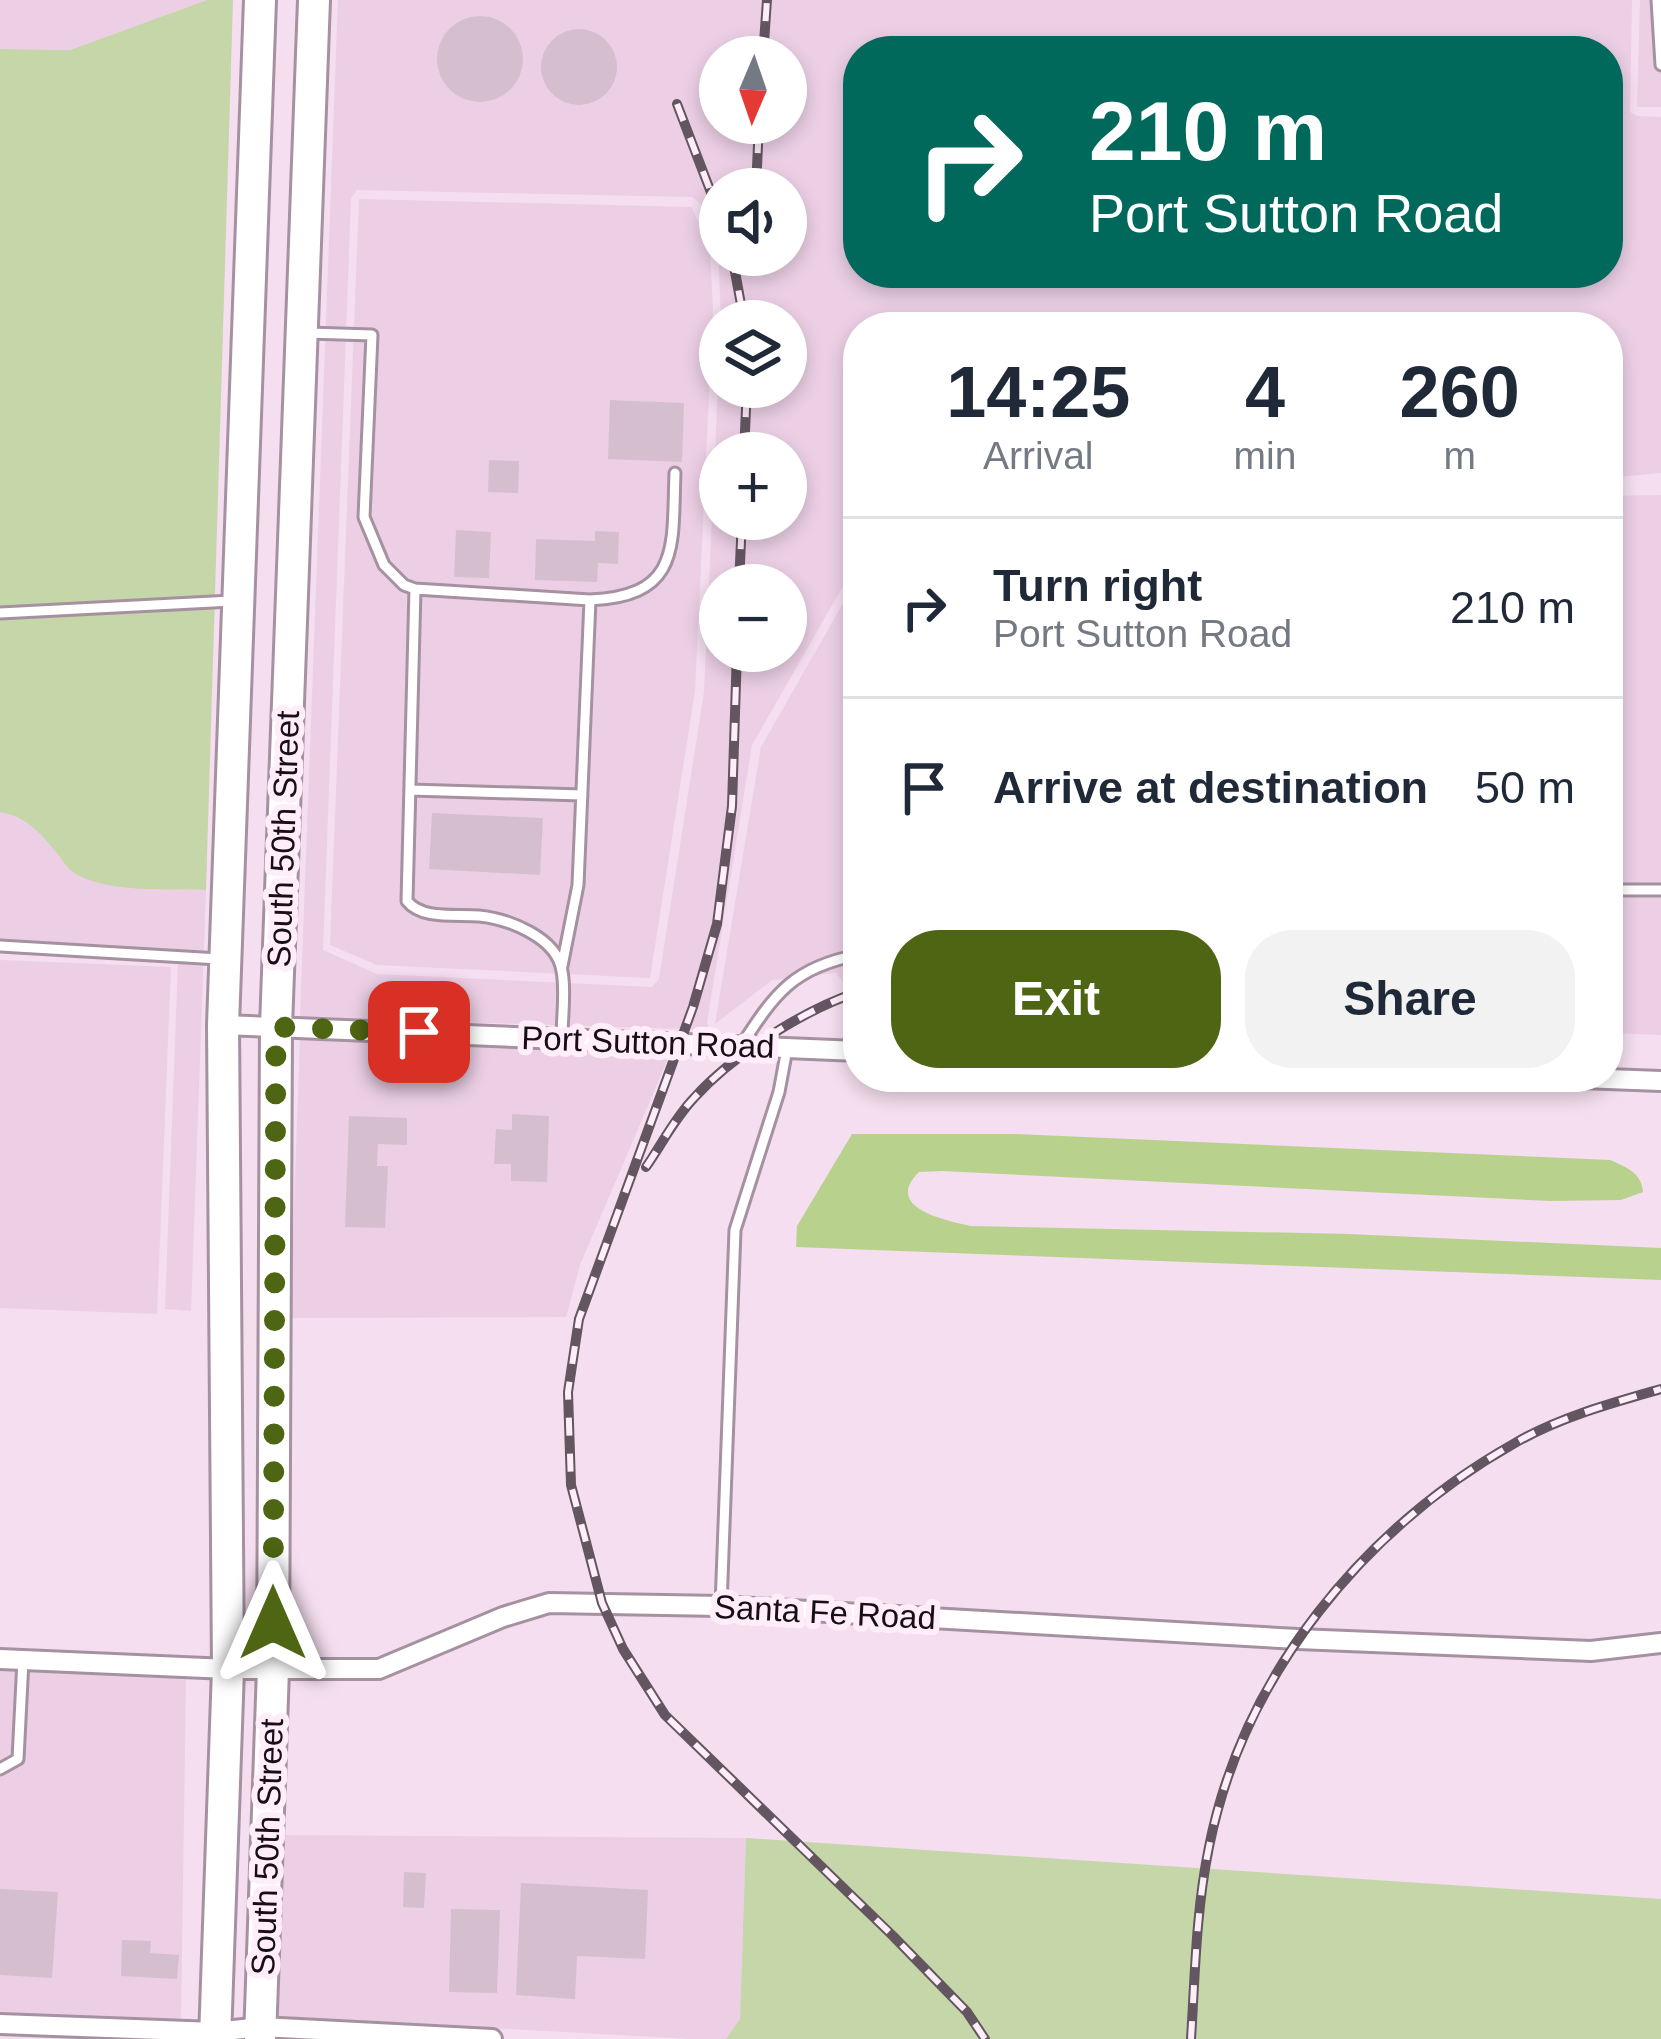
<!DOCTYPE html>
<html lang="en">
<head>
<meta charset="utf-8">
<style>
	body { margin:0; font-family:Helvetica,sans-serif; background:#f2f2f3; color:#1f2937; height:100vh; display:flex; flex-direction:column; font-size:45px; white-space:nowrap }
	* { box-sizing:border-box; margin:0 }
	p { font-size:39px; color:#747a83 }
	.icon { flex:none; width:66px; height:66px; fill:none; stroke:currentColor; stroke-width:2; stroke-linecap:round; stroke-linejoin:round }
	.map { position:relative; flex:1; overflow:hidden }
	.details { position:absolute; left:843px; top:312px; width:780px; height:780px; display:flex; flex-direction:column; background:#fff; border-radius:48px; box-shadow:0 6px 18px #0003 }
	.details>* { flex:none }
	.guide { position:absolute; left:843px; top:36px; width:780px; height:252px; border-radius:48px; box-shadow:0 6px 18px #0003; background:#00695c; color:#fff; overflow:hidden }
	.needle { width:78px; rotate:182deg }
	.tools { position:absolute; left:699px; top:36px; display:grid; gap:24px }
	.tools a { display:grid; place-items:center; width:108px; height:108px; border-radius:50%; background:#fff; box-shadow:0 6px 18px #0003; font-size:60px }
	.pin { position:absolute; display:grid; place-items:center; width:102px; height:102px; color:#fff; margin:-51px; border-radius:24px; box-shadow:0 6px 18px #0006 }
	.me { position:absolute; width:132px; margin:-66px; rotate:0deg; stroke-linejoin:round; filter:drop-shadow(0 0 9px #0008) }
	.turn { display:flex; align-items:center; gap:42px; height:252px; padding:0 48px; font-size:54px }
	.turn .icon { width:156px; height:156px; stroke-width:2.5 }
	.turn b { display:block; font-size:84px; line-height:102px }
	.eta { display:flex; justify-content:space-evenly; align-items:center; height:204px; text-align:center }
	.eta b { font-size:72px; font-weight:600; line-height:84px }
	.button { display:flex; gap:24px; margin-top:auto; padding:24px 48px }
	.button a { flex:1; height:138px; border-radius:48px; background:#4e6513; color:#fff; font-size:48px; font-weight:600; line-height:138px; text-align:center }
	.button a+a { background:#f2f2f3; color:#1f2937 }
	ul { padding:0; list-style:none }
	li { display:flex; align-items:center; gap:36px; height:180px; padding:0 48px; border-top:3px solid #e0e1e3 }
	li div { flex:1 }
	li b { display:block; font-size:45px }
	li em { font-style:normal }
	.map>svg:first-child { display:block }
	.built { fill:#eccfe5; fill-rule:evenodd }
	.green { fill:#c5d6a8 }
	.water { fill:#b8d18d }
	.building { fill:#d5bfcf }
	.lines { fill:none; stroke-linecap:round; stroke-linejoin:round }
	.lane-casing { stroke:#a591a0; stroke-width:15 }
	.street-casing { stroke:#a591a0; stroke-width:24 }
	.primary-casing { stroke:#a591a0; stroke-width:36 }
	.lane { stroke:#fff; stroke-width:9 }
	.street { stroke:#fff; stroke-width:18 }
	.primary { stroke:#fff; stroke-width:30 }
	.rail-casing { stroke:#635660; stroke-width:10 }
	.rail { stroke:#ffedfa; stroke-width:6; stroke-dasharray:18; stroke-linecap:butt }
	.route { stroke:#4e6513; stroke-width:21; stroke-dasharray:0 37.8 }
	.labels { text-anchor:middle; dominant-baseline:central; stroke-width:12; stroke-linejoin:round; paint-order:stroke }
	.street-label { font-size:33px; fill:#170f15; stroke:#ffedfa }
</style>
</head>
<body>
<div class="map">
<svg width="1661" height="2039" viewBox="0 0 1661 2039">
	<rect width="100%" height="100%" fill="#f4deef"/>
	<path class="built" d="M 0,0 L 207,0 L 70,50 L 0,49 Z
		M 338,0 L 1632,0 L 1630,112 L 1637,116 L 1661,117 L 1661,473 L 1608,478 L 1608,327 L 858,327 L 858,560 L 752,745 L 707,1022 L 709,1030 L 300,1017 ZM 858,51 L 1608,51 L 1608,273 L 858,273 ZM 720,57 L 786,57 L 786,123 L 720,123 ZM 720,189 L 786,189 L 786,255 L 720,255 ZM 357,190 L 692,197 L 700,203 L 718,246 L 721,321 L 786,321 L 786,387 L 720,387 L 720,343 L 704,692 L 659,979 L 652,987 L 377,974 L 323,950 L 351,198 ZM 720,453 L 786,453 L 786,519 L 720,519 ZM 720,585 L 786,585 L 786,651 L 720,651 Z
		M 1640,0 L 1661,0 L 1661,107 L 1637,107 Z
		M 359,199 L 692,207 L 710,250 L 713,310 L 695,691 L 650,978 L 377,965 L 330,945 Z
		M 1661,495 L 1661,1035 L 1608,1033 L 1608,496 Z
		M 858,577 L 858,1001 L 836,973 L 772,980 L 715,1024 L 761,747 Z
		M 0,812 L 6,812 L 36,828 L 73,872 L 104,884 L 132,888 L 206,890 L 191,1311 L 165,1309 L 178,962 L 172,958 L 0,951 Z
		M 0,960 L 171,967 L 157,1314 L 0,1308 Z
		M 300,1039 L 670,1054 L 580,1265 L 566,1317 L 290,1318 Z
		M 0,1670 L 186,1678 L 181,2020 L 0,2014 Z
		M 278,1835 L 746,1838 L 740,2020 L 726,2039 L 692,2039 L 274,2016 Z"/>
	<path class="green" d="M 207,0 L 233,0 L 206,890 C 170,889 102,893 73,872 C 67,868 64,862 60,857 C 43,836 28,817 0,812 L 0,49 L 70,50 Z
		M 746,1838 L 1661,1899 L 1661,2039 L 726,2039 L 740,2019 Z"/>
	<path class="water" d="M 852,1134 L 1015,1134 L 1610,1160 C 1626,1167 1642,1173 1643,1192 L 1621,1200 L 1550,1201 L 942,1171 L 919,1172 C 882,1208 947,1221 971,1226 L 1348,1234 L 1661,1248 L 1661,1280 L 796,1247 L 797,1226 Z"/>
	<path class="building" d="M437 59a43 43 0 1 1 86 0a43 43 0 1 1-86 0Z
		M541 67a38 38 0 1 1 76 0a38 38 0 1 1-76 0Z
		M 610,400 L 684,403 L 682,462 L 608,459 Z
		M 489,460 L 519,461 L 518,493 L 488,492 Z
		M 456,530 L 491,532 L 489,578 L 454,577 Z
		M 595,531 L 619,532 L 618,564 L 598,563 L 597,582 L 535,580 L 536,539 L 595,541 Z
		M 432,813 L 543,818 L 540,875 L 429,869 Z
		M 512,1114 L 549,1116 L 547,1182 L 511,1181 L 511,1164 L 494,1164 L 496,1129 L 512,1130 Z
		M 349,1116 L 407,1118 L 407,1145 L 378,1144 L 377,1166 L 388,1166 L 385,1228 L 345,1227 Z
		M 404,1872 L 426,1873 L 424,1908 L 403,1907 Z
		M 521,1883 L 648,1890 L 645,1959 L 577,1956 L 575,1999 L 516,1995 Z
		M 0,1889 L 58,1892 L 52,1978 L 0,1975 Z
		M 451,1909 L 500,1910 L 497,1993 L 449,1992 Z
		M 122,1940 L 151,1941 L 150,1953 L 179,1955 L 177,1979 L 121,1976 Z"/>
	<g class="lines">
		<g class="lane-casing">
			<path id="lane" d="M 1657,0 L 1661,65
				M 308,333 L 372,335 L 364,517 L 384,565 L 404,585 L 415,589 L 407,901 C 422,920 456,914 479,916 C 508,919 557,937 562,971 C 566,992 562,1016 562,1038
				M 415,589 L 590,600 L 578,885 L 562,966
				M 590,600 C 682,596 672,545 675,473
				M 0,613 L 232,601
				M 410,790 L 582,795
				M 1608,890 L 1661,890
				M 0,946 L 219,959
				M 741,1046 C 775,993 794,967 858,955
				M 721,1606 L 735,1230 L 779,1092 L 787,1049
				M 0,1769 L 18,1759 L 23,1660"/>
		</g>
		<g class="street-casing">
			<path id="street" d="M 223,1025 L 858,1051
				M 1554,1077 L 1661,1081
				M 0,1659 L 228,1669 L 379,1669 L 503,1617 L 549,1603 L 721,1606 L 1298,1639 L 1591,1651 L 1661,1643
				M 0,2024 L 215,2032 L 261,2027 L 492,2039"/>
		</g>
		<g class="primary-casing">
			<path id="primary" d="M 215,2039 L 228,1669 L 223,1025 L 260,0
				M 260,2039 L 273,1669 L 276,1027 L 314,0"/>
		</g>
		<use href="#lane" class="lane"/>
		<use href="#street" class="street"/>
		<use href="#primary" class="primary"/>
		<g class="rail-casing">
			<path id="rail" d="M 763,57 L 767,0
				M 677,104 L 720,216
				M 756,189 L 759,123
				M 732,255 L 744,321
				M 744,453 L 747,387
				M 739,585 L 742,519
				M 737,651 L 732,806 L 717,924 L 693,1007 L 579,1319 L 568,1392 L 571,1485 L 602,1603 L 623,1649 L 665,1715 L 893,1936 L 967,2012 L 985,2039
				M 646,1167 C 662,1144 674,1119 694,1098 C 733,1055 803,1010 858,992
				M 1191,2039 C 1195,1975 1196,1910 1209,1847 C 1243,1675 1364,1528 1515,1443 C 1560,1417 1612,1403 1661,1389"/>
		</g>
		<use href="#rail" class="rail"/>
	</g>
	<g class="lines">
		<path class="route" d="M 273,1623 L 276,1027 L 419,1032"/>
	</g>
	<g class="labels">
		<g class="street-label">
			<text transform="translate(283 839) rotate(-88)">South 50th Street</text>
			<text transform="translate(648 1042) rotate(2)">Port Sutton Road</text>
			<text transform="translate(825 1612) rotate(3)">Santa Fe Road</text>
			<text transform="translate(267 1847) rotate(-88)">South 50th Street</text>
		</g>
	</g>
</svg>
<div class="tools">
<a><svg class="needle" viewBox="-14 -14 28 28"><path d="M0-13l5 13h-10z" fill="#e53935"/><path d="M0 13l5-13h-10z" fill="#747a83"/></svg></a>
<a><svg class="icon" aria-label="sound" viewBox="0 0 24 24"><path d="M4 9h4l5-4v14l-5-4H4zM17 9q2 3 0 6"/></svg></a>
<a><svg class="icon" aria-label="layers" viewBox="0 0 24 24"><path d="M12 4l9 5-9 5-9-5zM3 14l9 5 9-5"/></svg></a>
<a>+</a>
<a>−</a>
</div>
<div class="pin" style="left:419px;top:1032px;background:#d93025"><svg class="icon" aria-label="arrive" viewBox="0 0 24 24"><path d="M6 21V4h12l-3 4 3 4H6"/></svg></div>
<svg class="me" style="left:273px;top:1623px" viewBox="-20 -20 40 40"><path d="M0-17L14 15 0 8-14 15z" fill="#4e6513" stroke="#fff" stroke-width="4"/></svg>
<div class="guide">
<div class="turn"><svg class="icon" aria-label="right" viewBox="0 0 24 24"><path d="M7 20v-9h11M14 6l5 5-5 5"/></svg><div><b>210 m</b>Port Sutton Road</div></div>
</div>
<section class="details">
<div class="eta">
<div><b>14:25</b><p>Arrival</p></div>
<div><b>4</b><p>min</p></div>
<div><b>260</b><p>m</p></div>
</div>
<ul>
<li><svg class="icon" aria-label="right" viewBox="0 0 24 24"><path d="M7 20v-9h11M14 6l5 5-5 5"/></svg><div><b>Turn right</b><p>Port Sutton Road</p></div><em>210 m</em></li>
<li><svg class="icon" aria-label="arrive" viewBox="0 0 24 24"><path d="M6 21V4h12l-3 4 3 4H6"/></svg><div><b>Arrive at destination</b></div><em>50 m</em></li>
</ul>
<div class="button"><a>Exit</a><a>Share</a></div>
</section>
</div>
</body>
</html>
